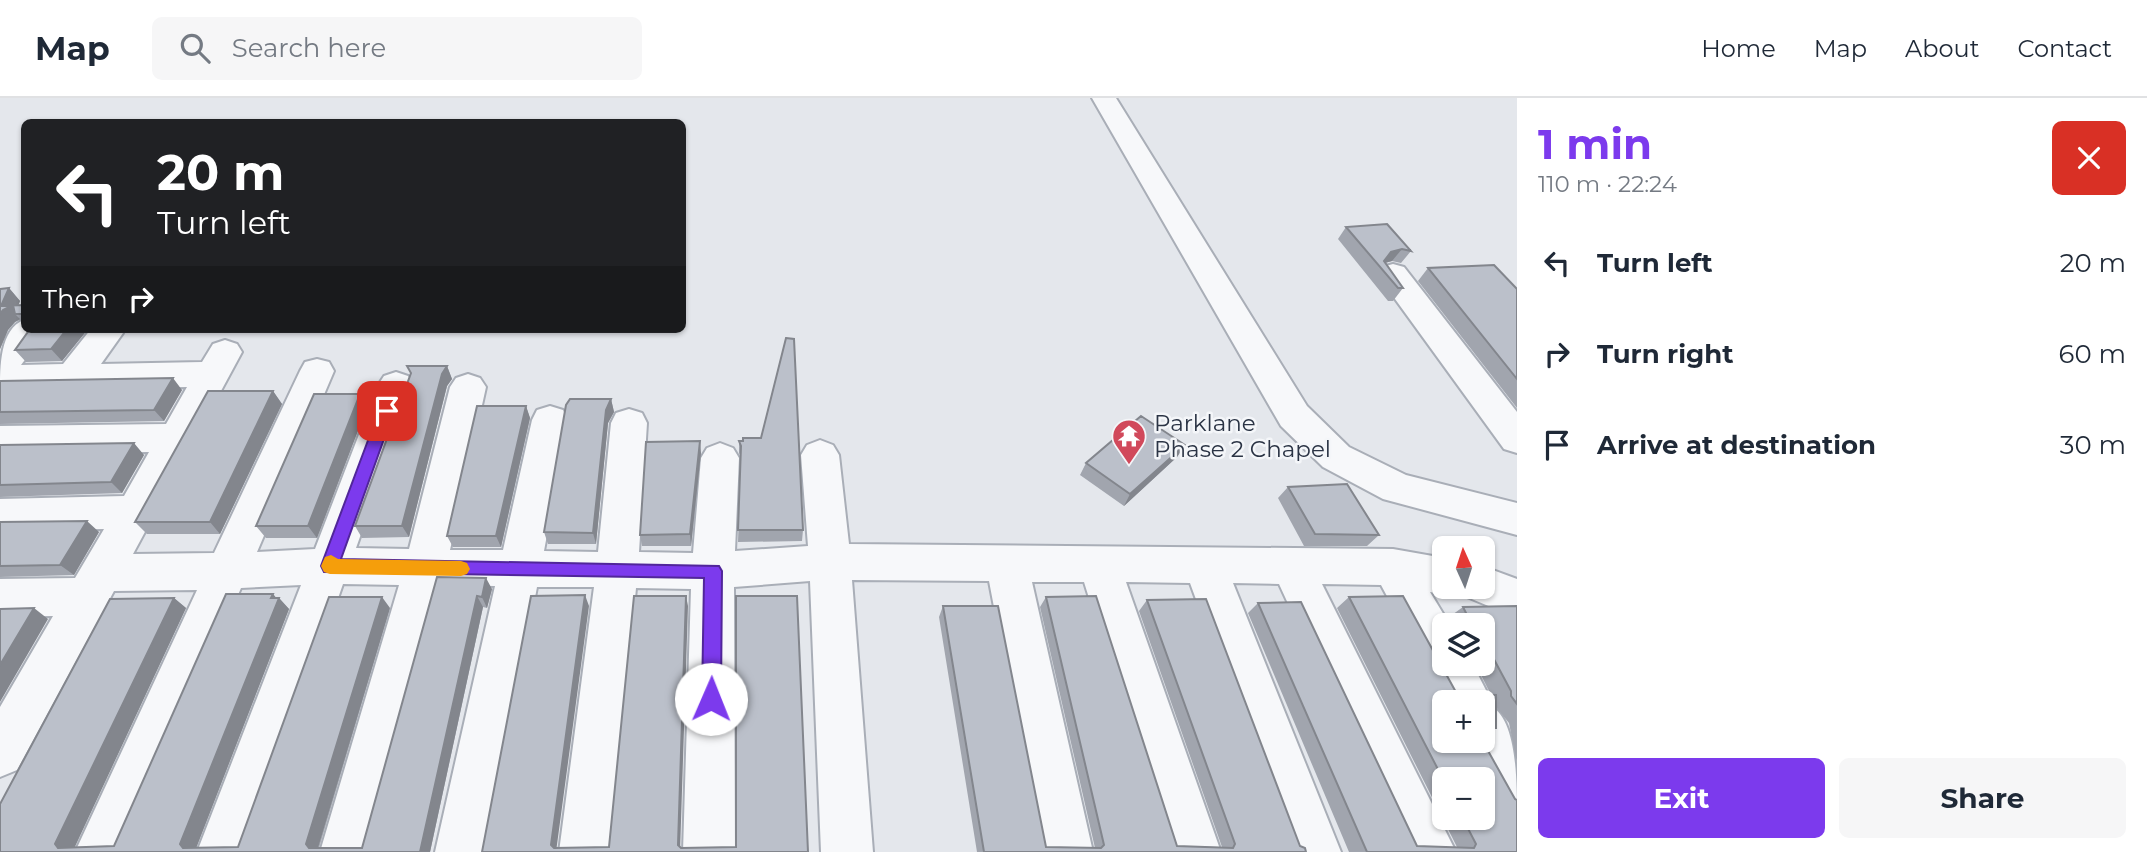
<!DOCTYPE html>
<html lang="en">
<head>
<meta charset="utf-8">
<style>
	body { margin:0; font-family:Montserrat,sans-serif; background:#f6f6f7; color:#1f2937; height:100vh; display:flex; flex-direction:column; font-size:26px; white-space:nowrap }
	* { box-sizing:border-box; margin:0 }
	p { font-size:23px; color:#747a83 }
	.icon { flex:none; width:38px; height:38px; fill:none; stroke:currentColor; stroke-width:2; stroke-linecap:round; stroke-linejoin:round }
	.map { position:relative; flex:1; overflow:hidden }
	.details { display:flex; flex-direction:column; background:#fff; width:630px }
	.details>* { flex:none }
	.hud { position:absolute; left:21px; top:21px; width:665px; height:214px; border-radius:10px; box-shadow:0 2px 5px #0004; background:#202124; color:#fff; overflow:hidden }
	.needle { width:46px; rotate:357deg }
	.controls { position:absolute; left:1432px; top:438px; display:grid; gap:14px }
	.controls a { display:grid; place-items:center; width:63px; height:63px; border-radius:10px; background:#fff; box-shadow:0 2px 5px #0004; font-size:35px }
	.pin { position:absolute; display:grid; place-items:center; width:60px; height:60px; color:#fff; margin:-30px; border-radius:14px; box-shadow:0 4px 10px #0006 }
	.me { position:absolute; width:77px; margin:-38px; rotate:1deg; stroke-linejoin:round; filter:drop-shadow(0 0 5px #0008) }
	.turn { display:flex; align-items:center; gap:24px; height:147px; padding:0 21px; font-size:32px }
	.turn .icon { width:91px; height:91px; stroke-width:2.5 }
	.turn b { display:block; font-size:49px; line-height:60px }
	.then { display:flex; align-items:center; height:66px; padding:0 21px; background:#0003; gap:14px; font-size:26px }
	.round { display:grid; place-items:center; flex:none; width:74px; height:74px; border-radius:10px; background:#f6f6f7 }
	.headline { display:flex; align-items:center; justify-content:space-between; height:119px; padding:0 21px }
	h1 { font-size:42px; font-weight:700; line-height:52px; color:#7c3aed }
	.action { display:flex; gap:14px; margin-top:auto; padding:14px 21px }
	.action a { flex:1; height:80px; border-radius:10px; background:#7c3aed; color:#fff; font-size:28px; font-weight:700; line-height:80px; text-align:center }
	.action a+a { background:#f6f6f7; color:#1f2937 }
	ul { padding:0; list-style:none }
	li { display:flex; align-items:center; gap:21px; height:91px; padding:0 21px }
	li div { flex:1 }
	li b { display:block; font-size:26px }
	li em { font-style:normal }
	header { display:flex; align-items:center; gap:42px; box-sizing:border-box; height:98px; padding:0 35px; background:#fff; border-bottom:2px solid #e0e1e3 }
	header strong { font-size:33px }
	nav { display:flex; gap:38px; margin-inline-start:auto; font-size:24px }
	.search { width:490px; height:63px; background:#f6f6f7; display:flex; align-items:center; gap:18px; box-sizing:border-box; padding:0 24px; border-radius:10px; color:#747a83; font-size:26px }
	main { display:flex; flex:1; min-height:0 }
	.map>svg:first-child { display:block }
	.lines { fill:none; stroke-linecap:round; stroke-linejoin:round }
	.minor-casing { stroke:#a9aeb7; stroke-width:4 }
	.minor { fill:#f7f8fa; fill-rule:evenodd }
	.wall { fill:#a1a5ae; fill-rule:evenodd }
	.shaded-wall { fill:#83868d }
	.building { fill:#bbc0ca; stroke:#83868d; stroke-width:2 }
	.route { fill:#7c3aed; stroke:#51269a; stroke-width:2 }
	.slow { fill:#f59e0b }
	.labels { text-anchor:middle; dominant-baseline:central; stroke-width:5; stroke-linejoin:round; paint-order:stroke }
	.poi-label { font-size:23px; fill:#2b3445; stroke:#f4f6f9; text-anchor:start }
</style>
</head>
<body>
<header>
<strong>Map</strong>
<div class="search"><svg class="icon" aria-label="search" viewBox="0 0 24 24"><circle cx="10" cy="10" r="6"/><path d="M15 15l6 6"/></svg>Search here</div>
<nav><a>Home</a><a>Map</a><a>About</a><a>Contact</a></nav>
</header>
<main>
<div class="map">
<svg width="1517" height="754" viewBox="0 0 1517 754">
	<rect width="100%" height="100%" fill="#e4e7ec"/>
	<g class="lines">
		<g class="minor-casing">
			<path id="minor" d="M 1092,0 L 1116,0 L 1307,308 L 1349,349 L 1406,377 L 1517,405 L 1517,437 L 1383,401 L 1323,369 L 1281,328 Z
				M 1393,166 L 1404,169 L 1517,314 L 1517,355 L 1504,351 L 1382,183 L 1377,176 L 1382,169 Z
				M 24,222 L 24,231 L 48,231 L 21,267 L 63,266 L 91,231 L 120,231 L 123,235 L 101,266 L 202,264 L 213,246 L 225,242 L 237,246 L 242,254 L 133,456 L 214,455 L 300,273 L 305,264 L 317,261 L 329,264 L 334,273 L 257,454 L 315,451 L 378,287 L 384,278 L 396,274 L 408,278 L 414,287 L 356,450 L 409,451 L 450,289 L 456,280 L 468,276 L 480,280 L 486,289 L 450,452 L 503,452 L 532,322 L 537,312 L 550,308 L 563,312 L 568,322 L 544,453 L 598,454 L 611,325 L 616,315 L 629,311 L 642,315 L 647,325 L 639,454 L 693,455 L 701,360 L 707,350 L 720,345 L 733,350 L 739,360 L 735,453 L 808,448 L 801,357 L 807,347 L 820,342 L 833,347 L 839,357 L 849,446 L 1393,451 L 1444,460 L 1444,488 L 1460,488 L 1444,496 L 1430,494 L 1450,527 L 1444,527 L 1444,565 L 1472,565 L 1492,604 L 1491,608 C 1517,622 1517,684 1517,715 L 1499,708 L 1464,642 L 1482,642 L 1482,604 L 1444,604 L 1381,487 L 1322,486 L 1456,754 L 1403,754 L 1279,486 L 1233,485 L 1341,754 L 1289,754 L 1190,485 L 1126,484 L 1221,754 L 1169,754 L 1084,484 L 1032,484 L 1093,754 L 1041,754 L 989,483 L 852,482 L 873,754 L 821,754 L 810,483 L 734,489 L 735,754 L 683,754 L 691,491 L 636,490 L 611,754 L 559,754 L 594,489 L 537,489 L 487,754 L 435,754 L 495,488 L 441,487 L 372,754 L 320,754 L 399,487 L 343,486 L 249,754 L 197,754 L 301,487 L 241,490 L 127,754 L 75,754 L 197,492 L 114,493 L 17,672 L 0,679 L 0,609 L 53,518 L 0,519 L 0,481 L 75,480 L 104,431 L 0,433 L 0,401 L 124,398 L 149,354 L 0,356 L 0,328 L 166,326 L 187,289 L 0,293 C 0,268 0,231 24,222 Z
				M 1482,468 L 1517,481 L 1517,520 L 1467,499 L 1462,488 L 1482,488 Z"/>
		</g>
		<use href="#minor" class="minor"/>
	</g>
	<path class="wall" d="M 1346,129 L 1411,153 L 1401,165 L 1392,163 L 1385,165 L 1403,190 L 1393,203 L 1388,203 L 1338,141 Z
		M 1428,170 L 1517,191 L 1517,310 L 1418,183 Z
		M 9,190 L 20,203 L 18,207 L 24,207 L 24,226 L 20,222 L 15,224 L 8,232 L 0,251 L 0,259 L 0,191 Z
		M 30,231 L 88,231 L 62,263 L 26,264 L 15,252 Z
		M 447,268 L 452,281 L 447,288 L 409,439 L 362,440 L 355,428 Z
		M 0,283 L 182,292 L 164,323 L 0,326 Z
		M 273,293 L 282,306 L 220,436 L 147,436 L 135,424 Z
		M 360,296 L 367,309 L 317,440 L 266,440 L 256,428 Z
		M 611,301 L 614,314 L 608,325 L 596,446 L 548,446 L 544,434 Z
		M 526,308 L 530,320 L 501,449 L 453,449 L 447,438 Z
		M 739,343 L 803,432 L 802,443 L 738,444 L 741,359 L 739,355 Z
		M 0,347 L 144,357 L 122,395 L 0,399 Z
		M 1185,347 L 1177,359 L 1124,408 L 1080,377 L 1086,365 Z
		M 701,355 L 691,448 L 642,448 L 640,437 Z
		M 1288,389 L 1379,437 L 1367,448 L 1304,448 L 1278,400 Z
		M 0,424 L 99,434 L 74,477 L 0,479 Z
		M 437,479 L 492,491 L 487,510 L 483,509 L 430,754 L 0,754 L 174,500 L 186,510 L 74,749 L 114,748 L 273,496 L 276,500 L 279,500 L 289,511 L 196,750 L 238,749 L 390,510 L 319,750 L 362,750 Z
		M 1046,499 L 1177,748 L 1222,749 L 1139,513 L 1147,502 L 1300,748 L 1306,754 L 977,754 L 939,519 L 943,508 L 1046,749 L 1095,750 L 1040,509 Z
		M 1349,499 L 1457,596 L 1491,597 L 1475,565 L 1482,565 L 1482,527 L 1451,527 L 1452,526 L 1449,519 L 1463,509 L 1517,508 L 1517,665 L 1509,625 L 1496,609 L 1496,630 L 1482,638 L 1482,604 L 1444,604 L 1517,754 L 1349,754 L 1248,515 L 1258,505 L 1417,748 L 1457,749 L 1337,510 ZM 1444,681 L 1482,719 L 1444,719 Z"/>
	<path class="shaded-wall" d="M 1402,151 L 1392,163 L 1381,166 L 1391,154 Z
		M 9,190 L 20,203 L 15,216 L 20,221 L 15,224 L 8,232 L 0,251 L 0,259 L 0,216 L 1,208 Z
		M 67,231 L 88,231 L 62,263 L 51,251 Z
		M 447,268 L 452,281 L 447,288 L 409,439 L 402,428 L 442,276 Z
		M 173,280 L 182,292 L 164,323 L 154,312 Z
		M 273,293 L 282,306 L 220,436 L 210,424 Z
		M 360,296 L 367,309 L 317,440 L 308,428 Z
		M 611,301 L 614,314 L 608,325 L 596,446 L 593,435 L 606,312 Z
		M 526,308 L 530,320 L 501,449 L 496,438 Z
		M 700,343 L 701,355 L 691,448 L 690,436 Z
		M 134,345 L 144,357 L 122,395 L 111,384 Z
		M 1185,347 L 1177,359 L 1124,408 L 1130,396 Z
		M 87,423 L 99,434 L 74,477 L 60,467 Z
		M 486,480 L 492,491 L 487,510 L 482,499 Z
		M 273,496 L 278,502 L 279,500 L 289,511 L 195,753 L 183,750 L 180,746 Z
		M 585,497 L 589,508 L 556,754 L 551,747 Z
		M 477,498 L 483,509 L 430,754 L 420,754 Z
		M 686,498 L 688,508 L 680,754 L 678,747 Z
		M 382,499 L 390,510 L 317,753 L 309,750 L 306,746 Z
		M 174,500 L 186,510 L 73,753 L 58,750 L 55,746 Z
		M 34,510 L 48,521 L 0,604 L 0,567 Z"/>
	<path class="building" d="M 1387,126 L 1411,153 L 1402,151 L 1391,154 L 1384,163 L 1403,190 L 1398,190 L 1346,129 Z
		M 1494,167 L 1517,191 L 1517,281 L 1428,170 Z
		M 9,190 L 1,208 L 24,207 L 24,216 L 15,216 L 13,207 L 3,212 L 0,216 L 0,191 Z
		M 30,231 L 67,231 L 51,251 L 15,252 Z
		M 786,240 L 794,241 L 803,432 L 738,432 L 741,348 L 739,343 L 743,343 L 743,340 L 761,340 Z
		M 407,268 L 447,268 L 442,276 L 402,428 L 355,428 L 411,275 Z
		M 173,280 L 154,312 L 0,314 L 0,283 Z
		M 208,293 L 273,293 L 210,424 L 135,424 Z
		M 314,296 L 360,296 L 308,428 L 256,428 Z
		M 570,301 L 611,301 L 606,312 L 593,435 L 544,434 L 566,307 Z
		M 477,308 L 526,308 L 496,438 L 447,438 Z
		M 1141,318 L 1185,347 L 1130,396 L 1086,365 Z
		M 700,343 L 690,436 L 640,437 L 646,344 Z
		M 134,345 L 111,384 L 0,387 L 0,347 Z
		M 1347,386 L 1379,437 L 1315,436 L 1288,389 Z
		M 87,423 L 60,467 L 0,468 L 0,424 Z
		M 437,479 L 486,480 L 482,499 L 477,498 L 420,754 L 0,754 L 0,706 L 110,501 L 174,500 L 55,746 L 58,750 L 114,748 L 226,496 L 273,496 L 271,500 L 279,500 L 180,746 L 183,750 L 238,749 L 329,499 L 382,499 L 306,746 L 309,750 L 362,750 Z
		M 585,497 L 551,747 L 554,750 L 609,749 L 634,498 L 686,498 L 678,747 L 681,750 L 736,749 L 736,498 L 797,498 L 808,754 L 482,754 L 531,498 Z
		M 1096,498 L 1177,748 L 1233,750 L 1235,746 L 1147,502 L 1206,501 L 1300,748 L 1305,750 L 1306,754 L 984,754 L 943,508 L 998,508 L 1046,749 L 1101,750 L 1104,747 L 1046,499 Z
		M 1403,498 L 1457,596 L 1496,597 L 1496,630 L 1482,630 L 1482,604 L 1444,604 L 1444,642 L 1482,642 L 1515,701 L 1517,702 L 1517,754 L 1367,754 L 1258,505 L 1301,504 L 1417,748 L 1474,750 L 1476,746 L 1462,719 L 1482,719 L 1482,681 L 1444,681 L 1444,683 L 1349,499 Z
		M 1517,508 L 1517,606 L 1511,598 L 1511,593 L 1490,554 L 1482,553 L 1482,527 L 1461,527 L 1461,519 L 1467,517 L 1463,509 Z
		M 34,510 L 0,567 L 0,511 Z"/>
	<path class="route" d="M 387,307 L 394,313 L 341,461 L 719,468 L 722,473 L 721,601 L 718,607 L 711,610 L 704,607 L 702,601 L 704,480 L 324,474 L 321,468 L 379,313 Z"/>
	<path class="slow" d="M 331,457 L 338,461 L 461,463 L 467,465 L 470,471 L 467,476 L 461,478 L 330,476 L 324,474 L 321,468 L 325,459 Z"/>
	<defs>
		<g id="temple-pin" transform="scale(1.75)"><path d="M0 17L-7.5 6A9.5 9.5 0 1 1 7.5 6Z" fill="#d1495b" stroke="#f4f6f9"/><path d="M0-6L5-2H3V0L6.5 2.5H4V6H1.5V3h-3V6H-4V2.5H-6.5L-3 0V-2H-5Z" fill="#fff"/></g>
	</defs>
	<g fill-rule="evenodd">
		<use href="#temple-pin" x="1129" y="338"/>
	</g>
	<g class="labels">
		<g class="poi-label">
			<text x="1154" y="325">Parklane<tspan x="1154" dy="26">Phase 2 Chapel</tspan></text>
		</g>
	</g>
</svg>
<div class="controls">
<a><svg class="needle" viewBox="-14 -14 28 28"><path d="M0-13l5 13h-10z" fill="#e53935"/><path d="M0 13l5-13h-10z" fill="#747a83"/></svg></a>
<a><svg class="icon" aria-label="layers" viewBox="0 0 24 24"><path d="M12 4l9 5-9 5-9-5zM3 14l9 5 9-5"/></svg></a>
<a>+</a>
<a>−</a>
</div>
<div class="pin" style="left:387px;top:313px;background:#d93025"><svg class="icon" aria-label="arrive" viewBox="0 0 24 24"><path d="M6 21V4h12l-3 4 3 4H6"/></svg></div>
<svg class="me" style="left:711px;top:601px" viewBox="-20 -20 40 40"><circle r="19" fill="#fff"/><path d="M0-13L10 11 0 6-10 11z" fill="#7c3aed"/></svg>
<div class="hud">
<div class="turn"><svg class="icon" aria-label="left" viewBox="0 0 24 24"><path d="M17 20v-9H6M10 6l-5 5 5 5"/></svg><div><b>20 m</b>Turn left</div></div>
<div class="then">Then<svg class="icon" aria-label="right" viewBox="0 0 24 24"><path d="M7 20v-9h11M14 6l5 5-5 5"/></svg></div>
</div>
</div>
<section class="details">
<div class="headline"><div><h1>1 min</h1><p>110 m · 22:24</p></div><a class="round" style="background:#d93025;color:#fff"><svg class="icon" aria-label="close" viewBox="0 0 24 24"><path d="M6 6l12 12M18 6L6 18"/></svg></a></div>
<ul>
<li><svg class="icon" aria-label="left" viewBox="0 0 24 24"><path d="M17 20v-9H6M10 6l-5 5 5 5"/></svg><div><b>Turn left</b></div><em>20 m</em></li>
<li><svg class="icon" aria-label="right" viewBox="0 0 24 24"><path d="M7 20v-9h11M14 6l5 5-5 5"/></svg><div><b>Turn right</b></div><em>60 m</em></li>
<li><svg class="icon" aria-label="arrive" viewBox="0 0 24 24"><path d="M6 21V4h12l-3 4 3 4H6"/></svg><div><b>Arrive at destination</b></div><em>30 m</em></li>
</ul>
<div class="action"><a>Exit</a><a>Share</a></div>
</section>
</main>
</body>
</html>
